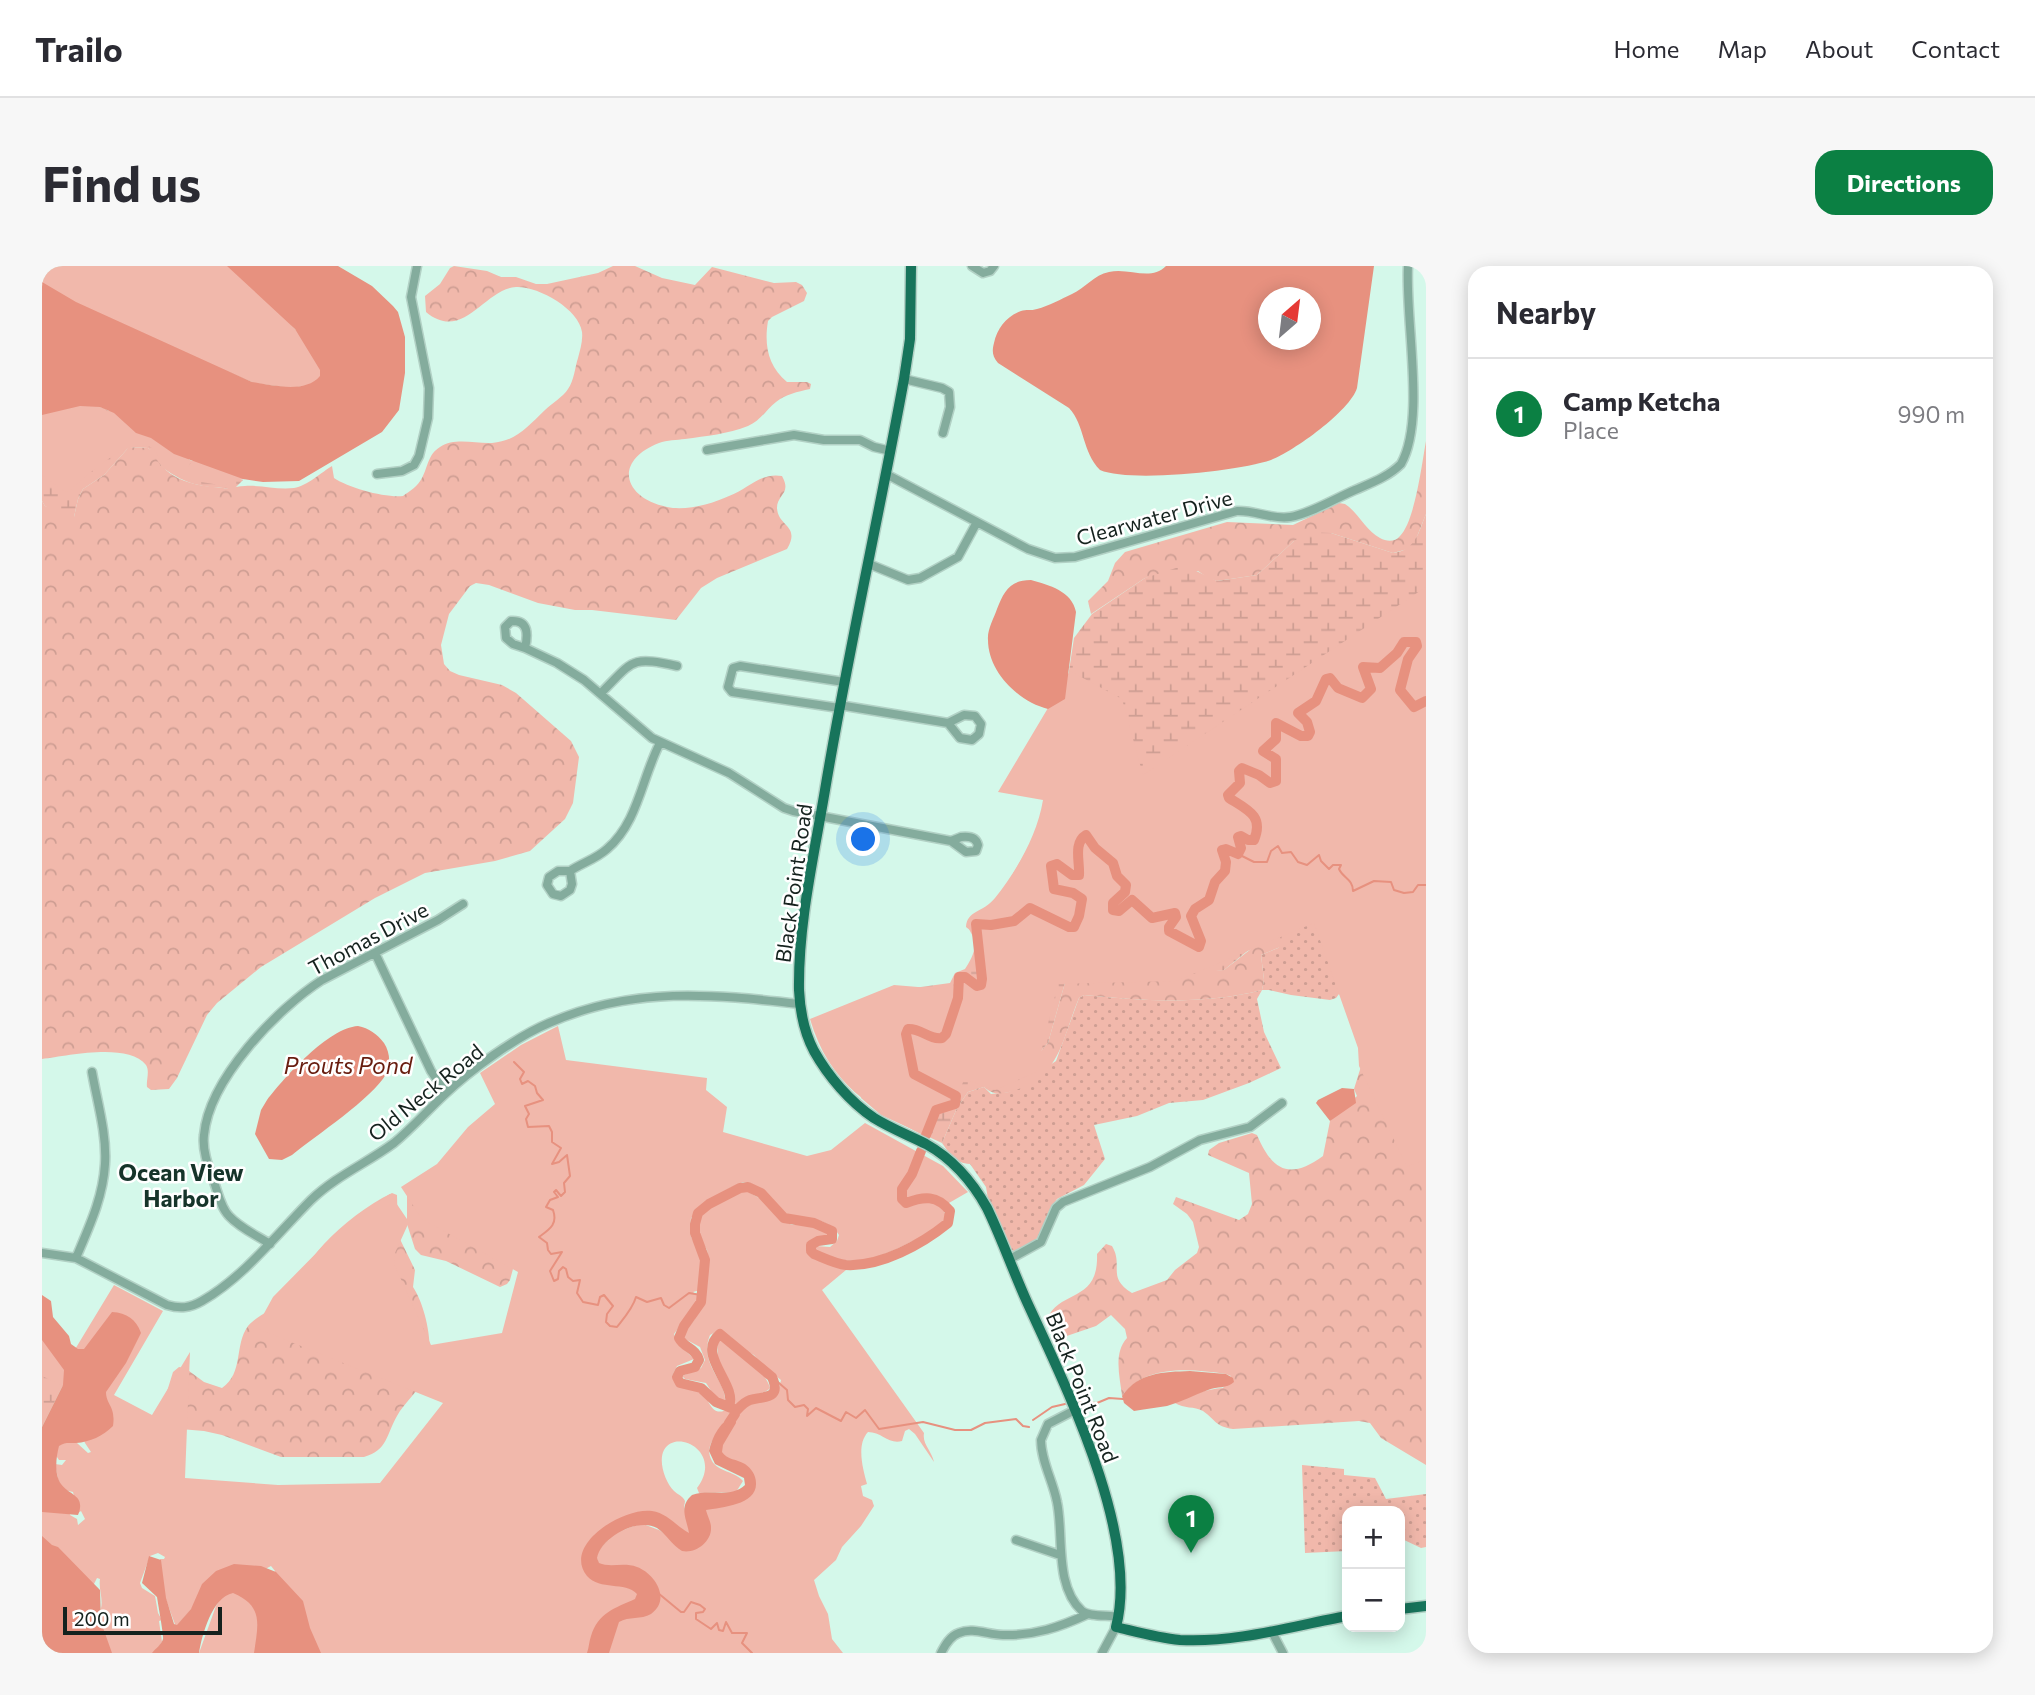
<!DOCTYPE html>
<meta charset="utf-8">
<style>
body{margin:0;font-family:Commissioner,sans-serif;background:#f7f7f7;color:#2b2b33}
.controls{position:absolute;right:21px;bottom:21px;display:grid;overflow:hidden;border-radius:14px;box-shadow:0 4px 18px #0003}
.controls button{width:63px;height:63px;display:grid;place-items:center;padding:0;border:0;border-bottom:2px solid #e1e1e2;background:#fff;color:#2b2b33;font:35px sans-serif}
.compass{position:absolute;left:1216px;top:21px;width:63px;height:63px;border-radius:50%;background:#fff;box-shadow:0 4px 18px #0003;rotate:28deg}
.scale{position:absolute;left:21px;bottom:18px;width:159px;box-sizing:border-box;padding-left:7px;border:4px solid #15221e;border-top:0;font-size:19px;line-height:24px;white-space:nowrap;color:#15221e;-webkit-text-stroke:5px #fff;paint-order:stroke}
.you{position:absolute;left:822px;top:574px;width:24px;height:24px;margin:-18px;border:5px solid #fff;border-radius:50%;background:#1a73e8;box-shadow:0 0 0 10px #1a73e833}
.badge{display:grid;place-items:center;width:46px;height:46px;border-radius:50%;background:#0b8043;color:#fff;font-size:23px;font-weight:700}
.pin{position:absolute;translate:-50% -58px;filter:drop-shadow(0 2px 4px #0008)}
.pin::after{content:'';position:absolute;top:37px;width:24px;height:21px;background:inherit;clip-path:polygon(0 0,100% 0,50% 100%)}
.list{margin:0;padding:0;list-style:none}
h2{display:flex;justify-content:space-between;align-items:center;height:91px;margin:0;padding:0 28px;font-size:30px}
h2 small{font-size:23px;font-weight:400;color:#7c7c81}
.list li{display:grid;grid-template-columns:46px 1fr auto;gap:21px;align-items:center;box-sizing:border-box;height:112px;padding:0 28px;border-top:2px solid #e1e1e2}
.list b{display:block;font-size:26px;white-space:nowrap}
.list p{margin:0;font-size:23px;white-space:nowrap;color:#7c7c81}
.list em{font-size:23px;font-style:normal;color:#7c7c81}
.map{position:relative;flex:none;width:1384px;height:1387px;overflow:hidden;border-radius:21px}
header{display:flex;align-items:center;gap:42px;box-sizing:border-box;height:98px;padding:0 35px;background:#fff;border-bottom:2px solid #e1e1e2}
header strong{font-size:33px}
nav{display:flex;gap:38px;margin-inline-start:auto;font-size:24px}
.intro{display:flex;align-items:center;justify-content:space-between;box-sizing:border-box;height:168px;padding:0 42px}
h1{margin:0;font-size:49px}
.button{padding:18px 32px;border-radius:21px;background:#0b8043;color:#fff;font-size:24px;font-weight:700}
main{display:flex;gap:42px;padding:0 42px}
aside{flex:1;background:#fff;border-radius:21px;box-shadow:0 4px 18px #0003}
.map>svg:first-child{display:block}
</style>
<header>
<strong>Trailo</strong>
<nav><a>Home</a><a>Map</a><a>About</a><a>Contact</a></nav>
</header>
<div class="intro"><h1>Find us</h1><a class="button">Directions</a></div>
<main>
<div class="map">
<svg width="1384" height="1387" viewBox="0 0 1384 1387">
<defs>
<pattern id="grass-dots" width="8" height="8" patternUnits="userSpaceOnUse" patternTransform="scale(1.75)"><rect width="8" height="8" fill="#f1b8ab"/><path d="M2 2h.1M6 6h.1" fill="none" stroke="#ce9e93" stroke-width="1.8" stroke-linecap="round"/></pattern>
<pattern id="forest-crowns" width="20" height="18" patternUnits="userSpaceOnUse" patternTransform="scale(1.75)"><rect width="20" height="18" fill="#f1b8ab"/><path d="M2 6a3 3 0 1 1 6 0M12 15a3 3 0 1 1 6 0" fill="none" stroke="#ce9e93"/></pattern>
<pattern id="wetland-marsh" width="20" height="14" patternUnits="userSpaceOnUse" patternTransform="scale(1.75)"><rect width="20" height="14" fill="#f1b8ab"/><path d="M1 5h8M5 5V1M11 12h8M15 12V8" fill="none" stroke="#ce9e93"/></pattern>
</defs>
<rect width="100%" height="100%" fill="#d4f8ea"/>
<!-- grass -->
<path fill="url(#grass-dots)" d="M1315,639L1300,724L1294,732L1288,734L1249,729L1227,724H1220L1215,733L1222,766L1239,802L1207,817L1161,834L1127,837L1095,850L1052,859L1063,893L1042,919L1015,933L1011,939L996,971L992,976L973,986L970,984L946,933L944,921L928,898C913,897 908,888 900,877L915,842L926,826L942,821L949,828L967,826L1014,795L1037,732L1042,729C1101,735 1162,739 1220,724L1222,714L1219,689L1236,682L1264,658Z
M1260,1199L1302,1203V1209L1333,1212L1344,1233L1384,1228V1281L1379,1282L1358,1272V1245H1305V1285L1263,1287Z"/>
<!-- forest -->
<path fill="url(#forest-crowns)" d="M412,0L445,5L459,11H474L494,18H505L556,7L571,0H593L620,12L653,19L670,1L732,17L754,16L760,19L765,27L762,35L730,51L726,55C722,79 726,100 745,116H765L769,118L768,123C755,126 744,128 734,136C724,144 718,155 706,160C686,168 664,170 643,173C635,174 625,174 617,177C571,195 581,232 625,241C644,245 670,238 687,230C706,223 719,206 740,210C750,228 735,228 735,242C736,261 759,259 745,283L675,312L659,322L634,354L550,344H533L496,337L447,319L434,317L428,320L407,348L399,379L402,398L408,405L417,409L460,419L474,427L529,475L537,491L531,537L523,553L488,585L453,595L383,607L333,632L219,701L175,737L165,749L135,812L127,823L109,824L105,821C104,814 108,805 104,799C86,776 25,790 0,793V235L3,240L32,251L36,233L41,223L62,209L87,181L106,182L113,187C122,215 156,220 181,222C189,223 196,220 203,220C220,219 235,224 252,222C265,220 280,206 290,200L292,212C307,222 343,232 361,230C368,225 376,220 380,212C386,201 386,188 398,181C413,171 434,178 450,177C475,175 486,160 503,144C510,137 521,131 526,123C532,115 533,101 536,92C538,84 541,75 540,66C537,43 496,20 474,21C442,23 421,77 384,46L383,30L398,18L408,2Z
M1384,175V248L1372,278L1366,283L1351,287L1289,267L1252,275L1215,309L1175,315L1166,312L1156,305L1103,312L1049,348L1046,335L1066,315L1073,297L1083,286L1185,256L1251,259L1297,237L1303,238C1316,246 1324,265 1338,272C1345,276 1353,276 1358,270C1373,255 1380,197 1384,175Z
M1264,658L1243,679L1219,689L1222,714L1220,724C1162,739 1101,735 1042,729L1037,732C1020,772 1019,811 971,825C959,828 952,830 942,821L958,820L986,799L1006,777L1024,713L1182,704L1227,669Z
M1384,771V1199L1339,1172L1328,1157L1317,1155L1191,1163C1172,1160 1174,1154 1161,1145C1152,1140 1142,1143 1133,1137C1147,1129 1165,1123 1181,1122L1189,1110L1184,1108C1149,1103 1103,1098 1080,1130C1078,1111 1071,1087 1085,1072L1083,1063L1069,1049L1054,1060L1013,1074L1005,1053C1018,1023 1057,1037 1055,988L1064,978L1070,980C1082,1000 1064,1011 1090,1027L1125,1014L1133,1004L1155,987L1157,981L1151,956L1145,948L1131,938L1134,931L1197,954L1206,948L1210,938L1207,907L1166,889L1167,884L1177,877L1210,867L1215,869C1230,904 1247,915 1281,890L1288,855L1315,830L1312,823L1321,794Z
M365,923L481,966L468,1014L465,1018L458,1021L404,995L379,989L373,983L365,958Z
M350,927L355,929L356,969L373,1004L371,1021C385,1042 395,1091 381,1115C374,1128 362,1137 355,1150C344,1169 346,1184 322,1191H239L180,1169L162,1165L114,1161L131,1106L137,1101L143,1102L162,1116L180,1122C202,1107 192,1079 206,1060C215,1049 231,1045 240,1034C255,1017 266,995 282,978C301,958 325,939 350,927Z"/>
<!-- wetland -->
<path fill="url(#wetland-marsh)" d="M58,141L72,147L132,188L201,214L193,222C166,223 140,219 119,199C113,193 113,187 106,182L87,181L62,209L41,223L36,233L32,251L28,255L3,240L0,235V149Z
M1384,248V540L1182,704L1120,712L1024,713L1006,777L986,799L958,820L942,821L926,826L915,842L900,877L839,849L819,832L857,724L908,717L913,707L923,703C928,695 935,684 932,673C929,665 926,665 927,656L949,646L1005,549L1032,372L1050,348L1103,312L1134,302L1146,301L1175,315L1215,309L1252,275L1267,266L1289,267L1351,287C1374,284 1376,267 1384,248Z
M0,1074L21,1119L0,1161Z"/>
<!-- park -->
<path fill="#f1b8ab" d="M0,0H187C215,27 276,73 280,112L268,119L249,122L212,117L52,48L0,18Z
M46,137L64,143V146L69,144L147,192L146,201L151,194L204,213L190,214L182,220C163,216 140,215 124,204C115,199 119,188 110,182C86,169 44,211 26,226L22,225L0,209V147Z
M1384,321V893L1365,901L1317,800L1316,782L1272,657L1134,715L1016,718L994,806L953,824L922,813L916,831C907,837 897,836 889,844L888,857L883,866L885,871C829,843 787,818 768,753L852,719L900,723L912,720L920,713L933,723L942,721C944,713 939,673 935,664L929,665L924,661C925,644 941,647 953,632C975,604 995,570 1001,534L956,526L1028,405L1080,433L1101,509Z
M516,760L524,794L665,812L664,824L685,841L681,866L765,890L789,884L823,857L901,900L926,926L900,941L905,952C896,961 884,968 873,974C839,991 810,1005 773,985L774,980L788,981L795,975L797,969C786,950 762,954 744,948L726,928L708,917L701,916L688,922L661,938L649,952L648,962L649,971L660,992L658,1024L651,1026L656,1030L655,1036L632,1068L635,1077L652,1093L635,1100L630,1110C635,1126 648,1118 658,1125C669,1133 668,1154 688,1142C698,1125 684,1115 678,1100C675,1093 676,1084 675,1076L679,1073C694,1089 722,1100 728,1122C722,1129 712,1127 704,1131C692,1137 690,1147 684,1156C676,1168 661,1179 670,1195C676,1206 693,1205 701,1215L694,1226L657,1227L655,1222C682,1186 634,1162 622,1184C616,1195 623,1216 632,1225C635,1228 641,1230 643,1235C643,1237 642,1239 642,1241C644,1252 649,1260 649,1272L607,1248L544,1288L595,1326L597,1330L546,1387H278L231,1309L233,1305L229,1300L151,1341L134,1361L123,1331L118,1293H122L123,1291L116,1287L108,1290L98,1317L100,1322L113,1330L116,1347L120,1354L117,1355L120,1376L112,1387H67L56,1349C64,1337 56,1325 58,1313L55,1312L51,1320L0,1274V1245L14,1246L27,1244L28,1249L35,1253L36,1259L43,1253L39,1245L36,1247L31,1226L18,1223L13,1198L20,1199L24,1194H17L13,1188L14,1182L20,1176L35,1177L46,1187L49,1186L43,1177L21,1120L0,1110V1071L32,1085L72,1019L121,1045L72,1129L110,1149L148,1086L143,1212L236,1219L338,1217L401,1137L214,1062L231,1031L293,968L318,947L348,928L367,956L353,987L352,998L389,1079L460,1067L476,1006L380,953L359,921L395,898L426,861L453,838L438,807L479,779Z
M703,924L724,936L741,955L750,959H767L788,969L769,975L764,985L770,992L788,996L804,1004L780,1024L882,1167C880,1178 890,1185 892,1196L873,1168L867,1163L863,1165L860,1175C847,1179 840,1166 826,1166C814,1179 821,1203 825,1218L819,1220L821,1230L830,1234L832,1240L819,1260L800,1281L794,1294L772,1314L777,1330L786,1348L790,1373L801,1387H563L573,1358L615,1327L557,1300L554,1289C563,1273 582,1261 601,1258L617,1264L645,1283L660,1243L710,1219L692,1196L676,1187L701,1142L710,1137L729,1133L736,1126L739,1114L721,1100L712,1089L696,1081L689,1071L677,1064L668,1069C656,1098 685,1115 683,1136L675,1134L664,1117L643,1113L640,1110L659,1102L663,1094L658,1081L643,1073L640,1069L653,1053L652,1049L662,1037L664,1011L667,997L665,984L656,969L659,949L674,938Z
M184,1324L206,1331L216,1347V1387H157L174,1340Z"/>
<!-- water -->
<path fill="#e7917f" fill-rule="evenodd" d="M185,0H296L330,20L351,40L356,46L363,71V107L357,144L340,166L257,215L221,216L201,213L132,188L109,172L94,167L72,147L58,141L38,140L0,149V16L34,36L210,116C230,119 263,128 278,110V104L253,63Z
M1124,0H1332L1315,122C1308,145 1252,185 1229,194C1197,205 1088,217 1058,204C1040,186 1043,159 1027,142L956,97C950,90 950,85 952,77C955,62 965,50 979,45C984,43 989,45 995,43C1007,40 1019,33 1030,28C1043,22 1052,9 1067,6C1087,1 1108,16 1124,0ZM1226,32H1268V74H1226Z
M989,314C1007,319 1030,325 1034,346L1023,433L1006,443C977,436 946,406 946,374C945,364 952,352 955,343C962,325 968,314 989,314Z
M316,760C327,762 335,768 342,777C348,786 349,799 344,808C331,832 273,870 250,889L240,894L227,893L213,868L219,844L225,834C243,811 286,762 316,760Z
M1300,822L1312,823L1314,837L1288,855L1274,837L1276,834Z
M0,1029L9,1035L11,1051L27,1070L29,1078L36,1083H42L70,1046C85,1047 94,1053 99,1067L84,1097L64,1126C64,1139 74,1140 71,1160C61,1170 48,1176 34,1177C26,1177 23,1176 17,1180C14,1191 12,1208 19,1218C28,1230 44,1229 36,1249L0,1246V1161L21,1119L22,1104L0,1074Z
M1148,1105L1184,1108L1191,1112L1192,1116C1184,1123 1176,1120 1166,1124C1152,1129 1139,1136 1125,1140C1114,1142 1102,1143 1092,1145L1082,1137L1080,1130C1097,1106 1121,1106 1148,1105Z
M693,1148L694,1157L681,1179L680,1186C685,1194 695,1193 703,1198C709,1202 714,1209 714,1217C715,1239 680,1241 664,1244C665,1249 669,1256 669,1261C670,1276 653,1288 640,1285C630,1279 624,1268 615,1262C596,1251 559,1271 555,1292L557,1297C568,1302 582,1296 595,1301C612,1307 630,1333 609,1348C599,1354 587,1350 577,1356L567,1387H545C547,1381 547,1376 549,1370C556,1347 573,1342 593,1333L595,1328C583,1315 558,1325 545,1310C520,1279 581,1241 610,1245C625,1247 634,1260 647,1267C645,1254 636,1241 650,1229C668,1222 688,1233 703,1219L702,1212L673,1198L667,1185C670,1170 679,1155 693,1148Z
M0,1270L10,1279L16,1281L58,1324L59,1356L70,1387H0Z
M107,1290L119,1294L124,1332L132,1358L135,1359L149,1343L160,1318L174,1305L192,1298L219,1300L234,1306L261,1335L268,1362L279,1387H212C216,1359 222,1340 191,1327C170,1331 160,1369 157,1387H110C113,1383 120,1378 121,1373C122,1370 116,1338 115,1331L100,1317Z"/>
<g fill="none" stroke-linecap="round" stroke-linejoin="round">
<!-- stream -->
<path stroke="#e7917f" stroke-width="2" d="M1196,588L1212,596H1225L1229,585L1236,580L1240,587L1249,586L1256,596L1265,599L1277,589L1279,595L1287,603L1291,599H1299L1297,603C1301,612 1311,613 1311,625L1332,615L1349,616L1352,624L1362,627L1371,626L1376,619H1384
M472,796L482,806L478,813L480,818L486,815L493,820L495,827L501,834L483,840L487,848L484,853L486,861L507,860L510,866V876L519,882L510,898L517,896L525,889L528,910L522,917L523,926L519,930L514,924L512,926L516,931L508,934L504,941L511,944C516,958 508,963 497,971L505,977L506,984L509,988L520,986L508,1005L512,1015L516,1013L517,1005L521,1001L524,1003L526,1011L531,1015L538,1014L535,1027L541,1036L556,1039L558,1031L562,1029L571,1040L565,1048L564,1056L568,1060L575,1061C582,1052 591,1042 594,1031L605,1036L619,1032L622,1039L627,1042L647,1027L659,1029
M730,1111L745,1124L746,1134L753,1141L762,1139L766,1143L765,1150L774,1142L799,1155L804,1146L814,1152L823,1144L837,1163L881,1156L913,1164H929L943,1157L974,1153L981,1160L987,1161
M1037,1136L1055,1137L1067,1132L1081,1133
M991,1154L1010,1141L1023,1138
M616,1327L639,1346H642L649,1336L658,1339L663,1343L661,1346L654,1347V1353L669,1363L675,1357L677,1364L681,1365L684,1356L690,1367H705L700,1377L710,1387"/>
<!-- river -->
<path stroke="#e7917f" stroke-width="10" d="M884,869L894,844L913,838L914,830L872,808L864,768L866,763C879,762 887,774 900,772L904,768L916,732L917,711H923L935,720L939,719L940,713L934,658L949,659L972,655L988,642L1027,661H1032L1037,650L1040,633L1031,627L1012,623L1009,600L1015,598L1030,609H1037C1038,596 1031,577 1044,569L1053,582L1071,597L1075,610L1084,619L1083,626L1071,637V644L1077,645L1090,634L1110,652L1133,647L1134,651L1127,661V665L1157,681L1159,675L1149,650L1153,643L1167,634L1173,616L1183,605L1184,596L1180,584L1184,583L1196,588L1199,582L1196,571L1199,570L1206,574H1212C1222,550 1206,544 1187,532L1186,529L1198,517L1197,505L1200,502L1217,509L1228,517L1234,515V493L1221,485L1234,473V457L1259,470H1266L1268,466L1265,456L1256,447L1274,435L1284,413L1288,412L1296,422L1320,432L1329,423L1321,401L1338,402L1355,387L1362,376H1374L1375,380L1366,393L1358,424L1372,441L1384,435
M687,1140C696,1119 653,1088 678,1068L730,1111C740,1134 721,1130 708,1134C702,1136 698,1141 694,1145
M687,1157L693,1148L692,1143L674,1136L659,1122L638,1117L635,1111L638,1105L653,1101L657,1094C654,1082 642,1082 637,1072L642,1060L659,1036L663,994L653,967V958L656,947L667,938L698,922L706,921L719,927L742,952L772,957L790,965V973L776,975L769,979V985L772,988C782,992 794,998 804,999C839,1001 880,978 906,957L908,945C895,929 882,930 864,937L860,933V923L870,908L879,885"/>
<!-- minor casing -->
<g stroke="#b2d1c5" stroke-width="11">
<path id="minor" d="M930,0L941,7L948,5L952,0
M862,113L900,122L907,126L908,141L901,167
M665,184L752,169L782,174H818L832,181L849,185
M335,208L360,205L372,199L377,190L386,152L387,122L369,31L375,0
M844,208L986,283L1013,292L1033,291L1195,245C1213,244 1230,254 1248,251C1268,248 1294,232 1313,224C1329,217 1346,211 1359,198C1384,154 1363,56 1366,0
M827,298L866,314L878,312L916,291L935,256
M469,355C487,354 486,369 483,382L471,378L464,372L463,361Z
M483,382L515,397L542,414L610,472L687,507L742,542L751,545L909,575
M559,427C592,394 588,390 635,400
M797,439L906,457
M797,442L690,426L686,421L691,402L698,400L802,416
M922,449L933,450L939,458L937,468L930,474L918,472L906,457Z
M919,571C927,570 934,571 936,579L934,585L924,586L909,575Z
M516,605H528L530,618L528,624L519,630L511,628L505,619L507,611Z
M528,605C540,597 554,593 565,583C596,557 600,511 618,477
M333,687L389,805L404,827
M228,978C214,969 198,962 187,950C179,942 176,927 172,916C167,902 160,885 162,869C167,813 235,743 280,714L396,654L421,638
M0,987L34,992L125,1039C138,1043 148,1042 160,1035C202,1011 235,968 269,934C294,910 325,897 352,877C370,862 385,845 402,829C428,804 474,771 507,757C591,720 670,728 758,738
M34,992C47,961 61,932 63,898C65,868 55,835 50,806
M968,993L999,976L1014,942L1021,936L1108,901L1158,874L1208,861L1240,837
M1033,1144L1006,1158L999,1174C999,1195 1011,1215 1015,1236C1022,1268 1012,1320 1040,1345C1047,1351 1067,1349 1076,1351
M974,1274L1018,1289
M1230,1366L1241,1387
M899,1387C903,1379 908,1370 917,1367C930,1361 947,1369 961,1369C992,1370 1018,1361 1046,1348
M1060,1387L1074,1361"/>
</g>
<!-- major casing -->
<g stroke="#b2d1c5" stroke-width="13">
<path id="major" d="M869,0L868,73L862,113C837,250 806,386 783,524C772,590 756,657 757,724C758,745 762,766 772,785C786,810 808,836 832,852C848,862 866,869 884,878C911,893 930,915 945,942C960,973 971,1005 985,1036C1023,1119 1098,1269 1074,1361C1095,1366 1116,1372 1138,1374C1195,1377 1250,1360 1305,1350
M1358,1343L1384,1340"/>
</g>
<!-- minor -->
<use href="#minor" stroke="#84ac9d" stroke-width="8"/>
<!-- major -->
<use href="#major" stroke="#17745b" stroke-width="10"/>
</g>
<g text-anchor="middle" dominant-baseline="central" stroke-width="5" stroke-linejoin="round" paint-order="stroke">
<!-- street labels -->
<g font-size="21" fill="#15221e" stroke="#fff">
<text transform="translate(1112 251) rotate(-15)">Clearwater Drive</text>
<text transform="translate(751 617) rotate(-82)">Black Point Road</text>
<text transform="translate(326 672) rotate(-28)">Thomas Drive</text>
<text transform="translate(383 826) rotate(-39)">Old Neck Road</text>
<text transform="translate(1041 1121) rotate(68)">Black Point Road</text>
</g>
<!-- water labels -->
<g font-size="23" font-style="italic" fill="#681d0f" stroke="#fff">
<text x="306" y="799">Prouts Pond</text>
</g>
<!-- neighbourhood labels -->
<g font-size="23" font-weight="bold" fill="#16342a" stroke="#fff">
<text x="139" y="906">Ocean View<tspan x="139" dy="26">Harbor</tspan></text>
</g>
</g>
</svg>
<div class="controls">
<button>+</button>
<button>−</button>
</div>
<svg class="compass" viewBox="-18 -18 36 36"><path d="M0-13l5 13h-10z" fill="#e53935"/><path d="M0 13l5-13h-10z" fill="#7c7c81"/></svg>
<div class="scale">200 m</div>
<div class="you"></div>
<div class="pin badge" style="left:1149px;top:1287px">1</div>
</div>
<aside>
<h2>Nearby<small></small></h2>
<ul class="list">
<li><span class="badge">1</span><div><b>Camp Ketcha</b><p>Place</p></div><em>990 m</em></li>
</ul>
</aside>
</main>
